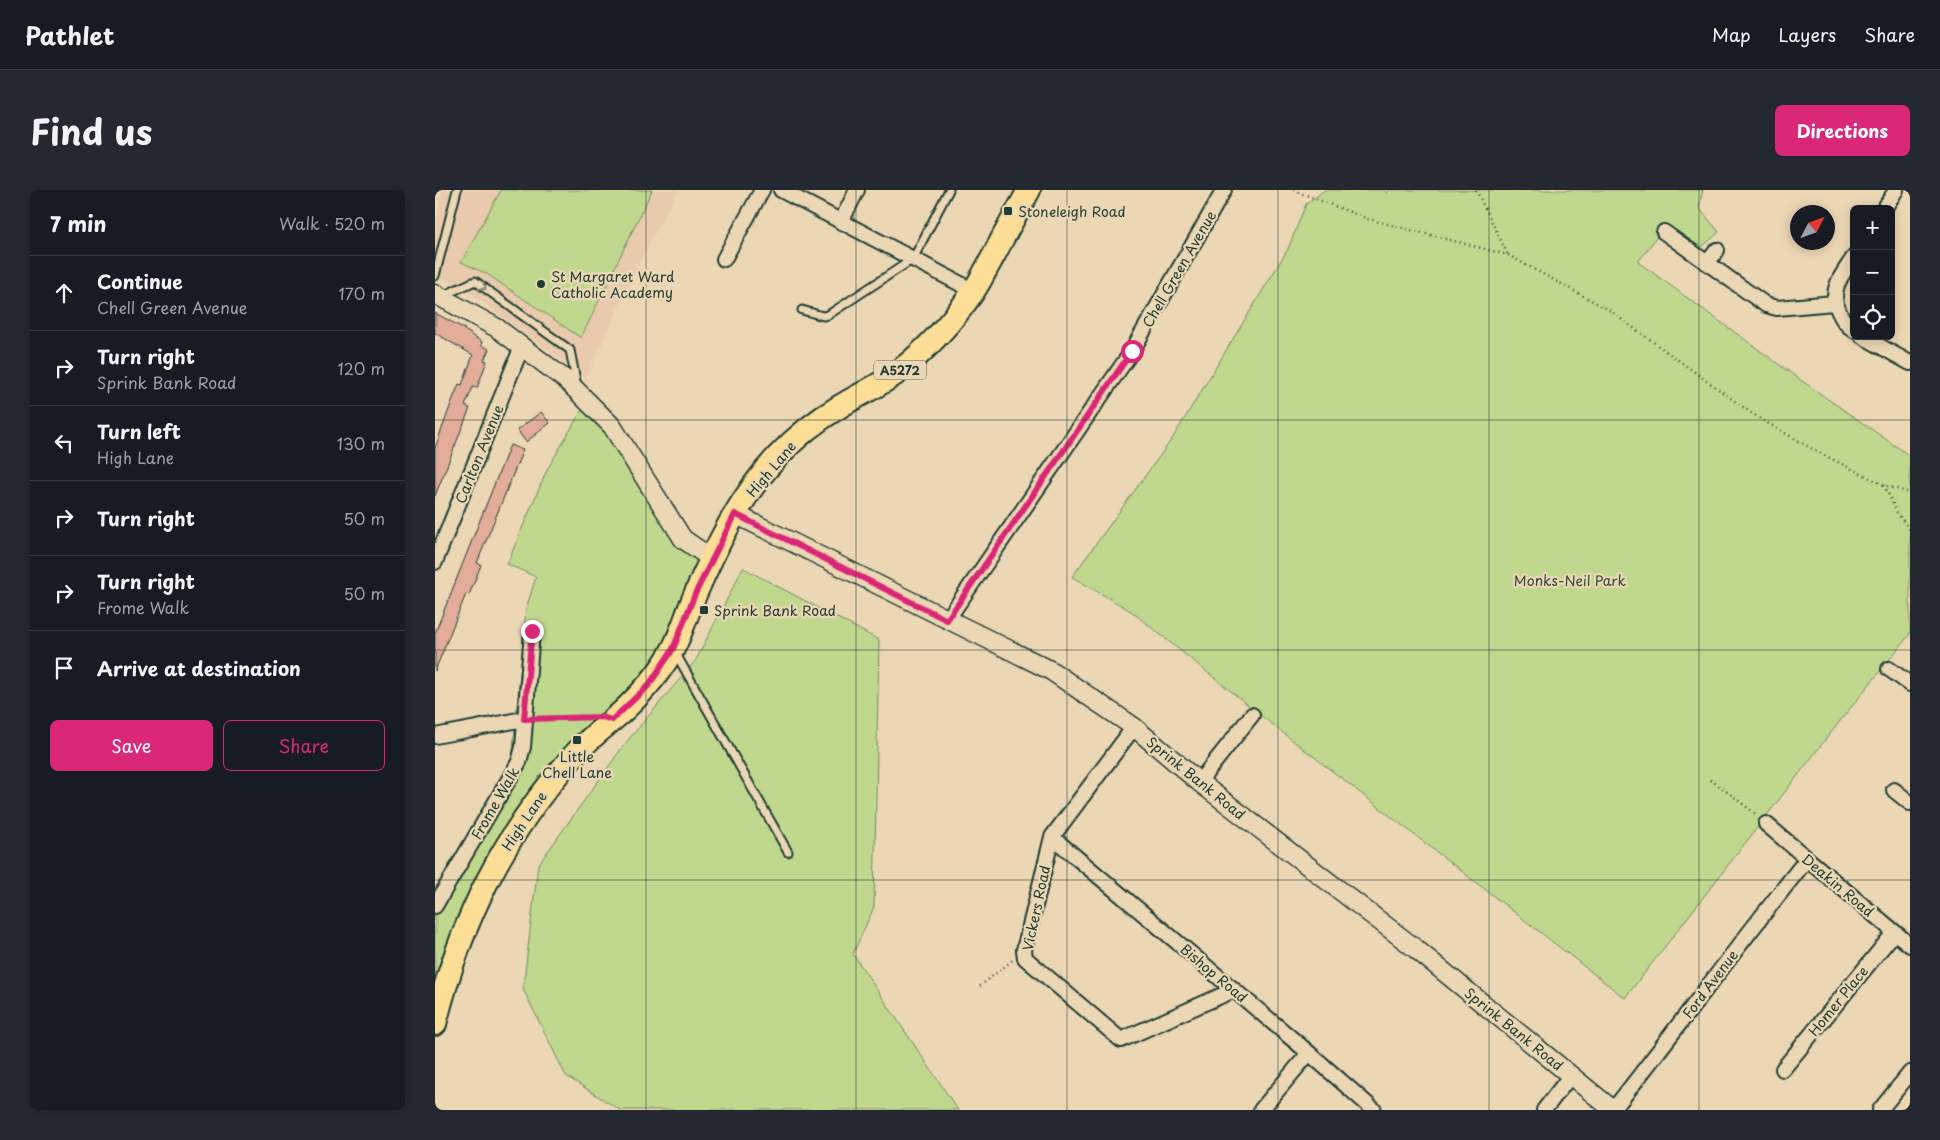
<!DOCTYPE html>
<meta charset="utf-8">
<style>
body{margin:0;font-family:"Playpen Sans",sans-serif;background:#242831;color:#f1f3f6}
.controls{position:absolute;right:15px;top:15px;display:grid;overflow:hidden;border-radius:8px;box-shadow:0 2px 12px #0003}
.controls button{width:45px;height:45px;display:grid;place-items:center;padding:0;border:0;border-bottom:1px solid #363941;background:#171b24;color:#f1f3f6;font:25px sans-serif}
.compass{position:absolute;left:1355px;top:15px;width:45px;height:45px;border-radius:50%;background:#171b24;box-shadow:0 2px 12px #0003;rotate:49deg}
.stop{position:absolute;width:15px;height:15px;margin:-11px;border:4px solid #db2777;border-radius:50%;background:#fff}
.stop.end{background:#db2777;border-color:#fff;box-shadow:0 1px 5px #0008}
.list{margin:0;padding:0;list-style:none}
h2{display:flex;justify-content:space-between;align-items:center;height:65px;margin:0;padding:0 20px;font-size:21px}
h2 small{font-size:16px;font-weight:400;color:#9ea1a6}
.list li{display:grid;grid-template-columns:32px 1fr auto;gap:15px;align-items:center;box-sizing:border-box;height:75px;padding:0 20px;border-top:1px solid #363941}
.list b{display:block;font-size:19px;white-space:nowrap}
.list p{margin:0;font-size:16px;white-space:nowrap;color:#9ea1a6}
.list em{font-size:16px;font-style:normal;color:#9ea1a6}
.actions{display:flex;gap:10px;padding:15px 20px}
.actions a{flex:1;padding:11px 0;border:1px solid #db2777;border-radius:8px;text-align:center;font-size:18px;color:#db2777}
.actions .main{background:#db2777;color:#fff}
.icon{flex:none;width:28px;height:28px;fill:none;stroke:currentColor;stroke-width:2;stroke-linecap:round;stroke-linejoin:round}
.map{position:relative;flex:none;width:1475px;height:920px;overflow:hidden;border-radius:8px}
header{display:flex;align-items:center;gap:30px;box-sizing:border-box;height:70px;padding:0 25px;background:#171b24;border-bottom:1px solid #363941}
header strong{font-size:24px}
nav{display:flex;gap:28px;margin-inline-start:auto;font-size:18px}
.intro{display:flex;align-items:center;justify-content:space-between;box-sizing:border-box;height:120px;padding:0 30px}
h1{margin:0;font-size:35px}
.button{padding:12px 22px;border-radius:8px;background:#db2777;color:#fff;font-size:18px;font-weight:700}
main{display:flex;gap:30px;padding:0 30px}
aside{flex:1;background:#171b24;border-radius:8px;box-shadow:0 2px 12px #0003}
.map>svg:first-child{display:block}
</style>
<header>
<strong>Pathlet</strong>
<nav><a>Map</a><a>Layers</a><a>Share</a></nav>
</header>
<div class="intro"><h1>Find us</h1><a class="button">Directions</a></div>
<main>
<aside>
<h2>7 min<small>Walk · 520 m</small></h2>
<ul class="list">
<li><svg class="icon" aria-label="ahead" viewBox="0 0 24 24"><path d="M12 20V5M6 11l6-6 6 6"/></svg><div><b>Continue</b><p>Chell Green Avenue</p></div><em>170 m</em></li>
<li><svg class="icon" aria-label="right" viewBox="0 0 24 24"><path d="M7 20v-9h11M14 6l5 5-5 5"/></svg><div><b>Turn right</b><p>Sprink Bank Road</p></div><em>120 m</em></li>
<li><svg class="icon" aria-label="left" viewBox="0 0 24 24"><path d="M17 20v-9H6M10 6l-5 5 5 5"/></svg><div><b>Turn left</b><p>High Lane</p></div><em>130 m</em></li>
<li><svg class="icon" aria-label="right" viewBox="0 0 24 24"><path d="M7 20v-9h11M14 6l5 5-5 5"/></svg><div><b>Turn right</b></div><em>50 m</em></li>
<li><svg class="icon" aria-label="right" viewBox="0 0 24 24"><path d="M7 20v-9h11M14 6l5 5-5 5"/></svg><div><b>Turn right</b><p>Frome Walk</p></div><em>50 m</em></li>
<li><svg class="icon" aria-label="arrive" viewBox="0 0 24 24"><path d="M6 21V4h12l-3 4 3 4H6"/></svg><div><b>Arrive at destination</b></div></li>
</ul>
<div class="actions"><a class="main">Save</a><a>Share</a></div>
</aside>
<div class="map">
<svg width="1475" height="920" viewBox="0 0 1475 920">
<rect width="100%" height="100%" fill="#ecd7b5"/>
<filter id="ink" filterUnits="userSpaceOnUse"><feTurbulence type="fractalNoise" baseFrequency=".02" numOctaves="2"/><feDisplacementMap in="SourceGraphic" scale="10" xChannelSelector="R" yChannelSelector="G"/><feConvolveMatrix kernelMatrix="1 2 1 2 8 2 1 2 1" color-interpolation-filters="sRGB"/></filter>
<g filter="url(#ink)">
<!-- built -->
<path fill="#e9caac" d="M7,0H243L206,69L151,188L35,103L0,84V43Z"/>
<!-- green -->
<path fill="#c0d88e" stroke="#708a61" d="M66,0H217L146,148L52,84L26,72Z
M890,0H949L952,3L954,0H1268L1264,18L1284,42L1267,57L1230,36L1203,72L1364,189L1475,266V444L1405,531L1190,808L843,539L696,421L637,387L737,249L853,59L871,14Z
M152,211L236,331L277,369L238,459L69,660L0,831V711L77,569L91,419L101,387L72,374L112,280Z
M308,378L444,450L439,717L418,764L523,920H185L131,886L88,799L103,675L189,555L261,470Z"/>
<!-- building -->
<path fill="#e2ac98" stroke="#1f3d34" d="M0,123L30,139L29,140L36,144V145L47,152L46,155L54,159L49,170L52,171L42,198L38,197L30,216L35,218L0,306V258L17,211L24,194L27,195L38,165L0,143Z
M106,222L115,233L91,252L82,240Z
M75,255L88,260L42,373L46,375L34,405L31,404L0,481V443Z"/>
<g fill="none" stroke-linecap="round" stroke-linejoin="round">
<!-- service casing -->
<g stroke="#1f3d34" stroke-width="11">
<path id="service" d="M0,86L22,0
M7,106L40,91L135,160L142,196
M367,120L388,126L393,125L478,69L514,0
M241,464L353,662"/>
</g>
<!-- minor casing -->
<g stroke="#1f3d34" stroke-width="18">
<path id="minor" d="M346,0L539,101
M1449,19L1461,0
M406,32L422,0
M1229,42L1331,115L1342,118L1399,113
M1419,67C1407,85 1393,100 1404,122C1408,130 1411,135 1419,140
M289,69L327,0
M1273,72L1282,60
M1427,146L1475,173
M0,372L87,156
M512,430L697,161L789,0
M1454,479L1475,494
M699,537L617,647L589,760L590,768L686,850L799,800
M0,546L89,529
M764,592L817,525
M1459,600L1475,613
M1331,634L1475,755
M617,647L874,863L939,920
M0,716L84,572L88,557L97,441
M1348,879L1459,743
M826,920L874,863
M1109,920L1136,885
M1178,920C1243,837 1306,751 1372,669
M1445,920L1475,883"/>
</g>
<!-- tertiary casing -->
<g stroke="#1f3d34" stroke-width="21">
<path id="tertiary" d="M0,104L62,138L131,190L177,236L248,349L277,369
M300,324L615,480L699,537L764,592L981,759L1178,920"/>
</g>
<!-- primary casing -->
<g stroke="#1f3d34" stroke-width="26">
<path id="primary" d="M0,834C26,730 69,642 142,562C156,546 174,534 189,520C208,502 226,482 238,459C247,442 252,423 260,405C281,356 306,305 343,266C361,247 382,230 404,217C425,204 448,194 467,179C493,158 519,129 538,102C546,90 552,77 559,65C570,43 582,22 594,0"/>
</g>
<!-- path -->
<path stroke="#1f3d34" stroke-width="2.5" stroke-dasharray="1 4" stroke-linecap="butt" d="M858,0L933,29L1073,65L1174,120L1319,225L1379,260L1449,295L1475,303
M1041,0L1073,65
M1449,295L1462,323L1475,340
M103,528L153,527
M1275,590L1282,594L1322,625
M545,796L579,769"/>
<!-- service -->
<use href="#service" stroke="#ecd7b5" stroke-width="7"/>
<!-- minor -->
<use href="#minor" stroke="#ecd7b5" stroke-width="14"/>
<!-- tertiary -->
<use href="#tertiary" stroke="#ecd7b5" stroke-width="18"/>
<!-- primary -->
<use href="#primary" stroke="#fdde96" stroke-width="22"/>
</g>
<!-- one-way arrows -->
<defs><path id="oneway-chevron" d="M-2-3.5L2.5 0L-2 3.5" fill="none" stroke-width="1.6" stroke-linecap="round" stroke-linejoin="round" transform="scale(1.25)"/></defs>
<use stroke="#7b826e" href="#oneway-chevron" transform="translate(48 97) rotate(36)"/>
</g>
<g fill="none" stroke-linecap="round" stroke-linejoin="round" filter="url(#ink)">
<!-- route -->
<path stroke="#db2777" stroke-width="6" d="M97,441L89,529L167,527L177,530L214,495L238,459L260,404L300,324L512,430L697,161"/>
</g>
<!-- grid -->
<path fill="none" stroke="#1f3d34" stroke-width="1" stroke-opacity="0.55" d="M211,0V920M421,0V920M632,0V920M843,0V920M1054,0V920M1264,0V920M0,230H1475M0,460H1475M0,690H1475"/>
<!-- markers -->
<g fill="#1f3d34" stroke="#ecd7b5" stroke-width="2">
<rect x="568" y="16" width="10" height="10" rx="2.5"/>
<circle cx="106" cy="94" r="5"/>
<rect x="264" y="415" width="10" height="10" rx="2.5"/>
<rect x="137" y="545" width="10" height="10" rx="2.5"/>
</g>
<g text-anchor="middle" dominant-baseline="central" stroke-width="4.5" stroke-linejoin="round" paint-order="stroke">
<!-- shield labels -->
<rect fill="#ecd7b5" stroke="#5c6b5b" stroke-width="1" x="439" y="170.5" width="52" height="19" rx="4"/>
<g font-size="12" font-weight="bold" fill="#1f3d34">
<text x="465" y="180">A5272</text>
</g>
<!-- poi labels -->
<g font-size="14" fill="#1f3d34" stroke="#ecd7b5" text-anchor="start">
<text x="583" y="21">Stoneleigh Road</text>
<text x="116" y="86">St Margaret Ward<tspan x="116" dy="16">Catholic Academy</tspan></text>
<text x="279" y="420">Sprink Bank Road</text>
<text x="142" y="566" text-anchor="middle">Little<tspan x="142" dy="16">Chell Lane</tspan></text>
</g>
<!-- street labels -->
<g font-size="14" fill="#1f3d34" stroke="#ecd7b5">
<text transform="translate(744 79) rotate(-60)">Chell Green Avenue</text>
<text transform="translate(44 264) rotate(-68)">Carlton Avenue</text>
<text transform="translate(336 279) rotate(-50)">High Lane</text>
<text transform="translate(761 588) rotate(39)">Sprink Bank Road</text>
<text transform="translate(60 613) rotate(-60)">Frome Walk</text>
<text transform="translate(89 631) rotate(-56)">High Lane</text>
<text transform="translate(1403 695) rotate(40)">Deakin Road</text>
<text transform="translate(601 718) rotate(-78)">Vickers Road</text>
<text transform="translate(779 783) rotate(40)">Bishop Road</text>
<text transform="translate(1275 794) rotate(-53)">Ford Avenue</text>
<text transform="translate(1403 811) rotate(-51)">Homer Place</text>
<text transform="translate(1079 839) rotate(39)">Sprink Bank Road</text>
</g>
<!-- park labels -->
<g font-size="14" fill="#2f4c3d" stroke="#ecd7b5">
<text x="1135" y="390">Monks-Neil Park</text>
</g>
</g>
</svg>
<div class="controls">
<button>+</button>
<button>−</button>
<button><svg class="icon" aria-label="locate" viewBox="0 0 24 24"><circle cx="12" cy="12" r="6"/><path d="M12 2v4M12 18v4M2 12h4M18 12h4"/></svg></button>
</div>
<svg class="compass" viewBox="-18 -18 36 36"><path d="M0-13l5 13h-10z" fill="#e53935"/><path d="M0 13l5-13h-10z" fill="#9ea1a6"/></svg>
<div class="stop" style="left:697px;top:161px"></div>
<div class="stop end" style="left:97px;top:441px"></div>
</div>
</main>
